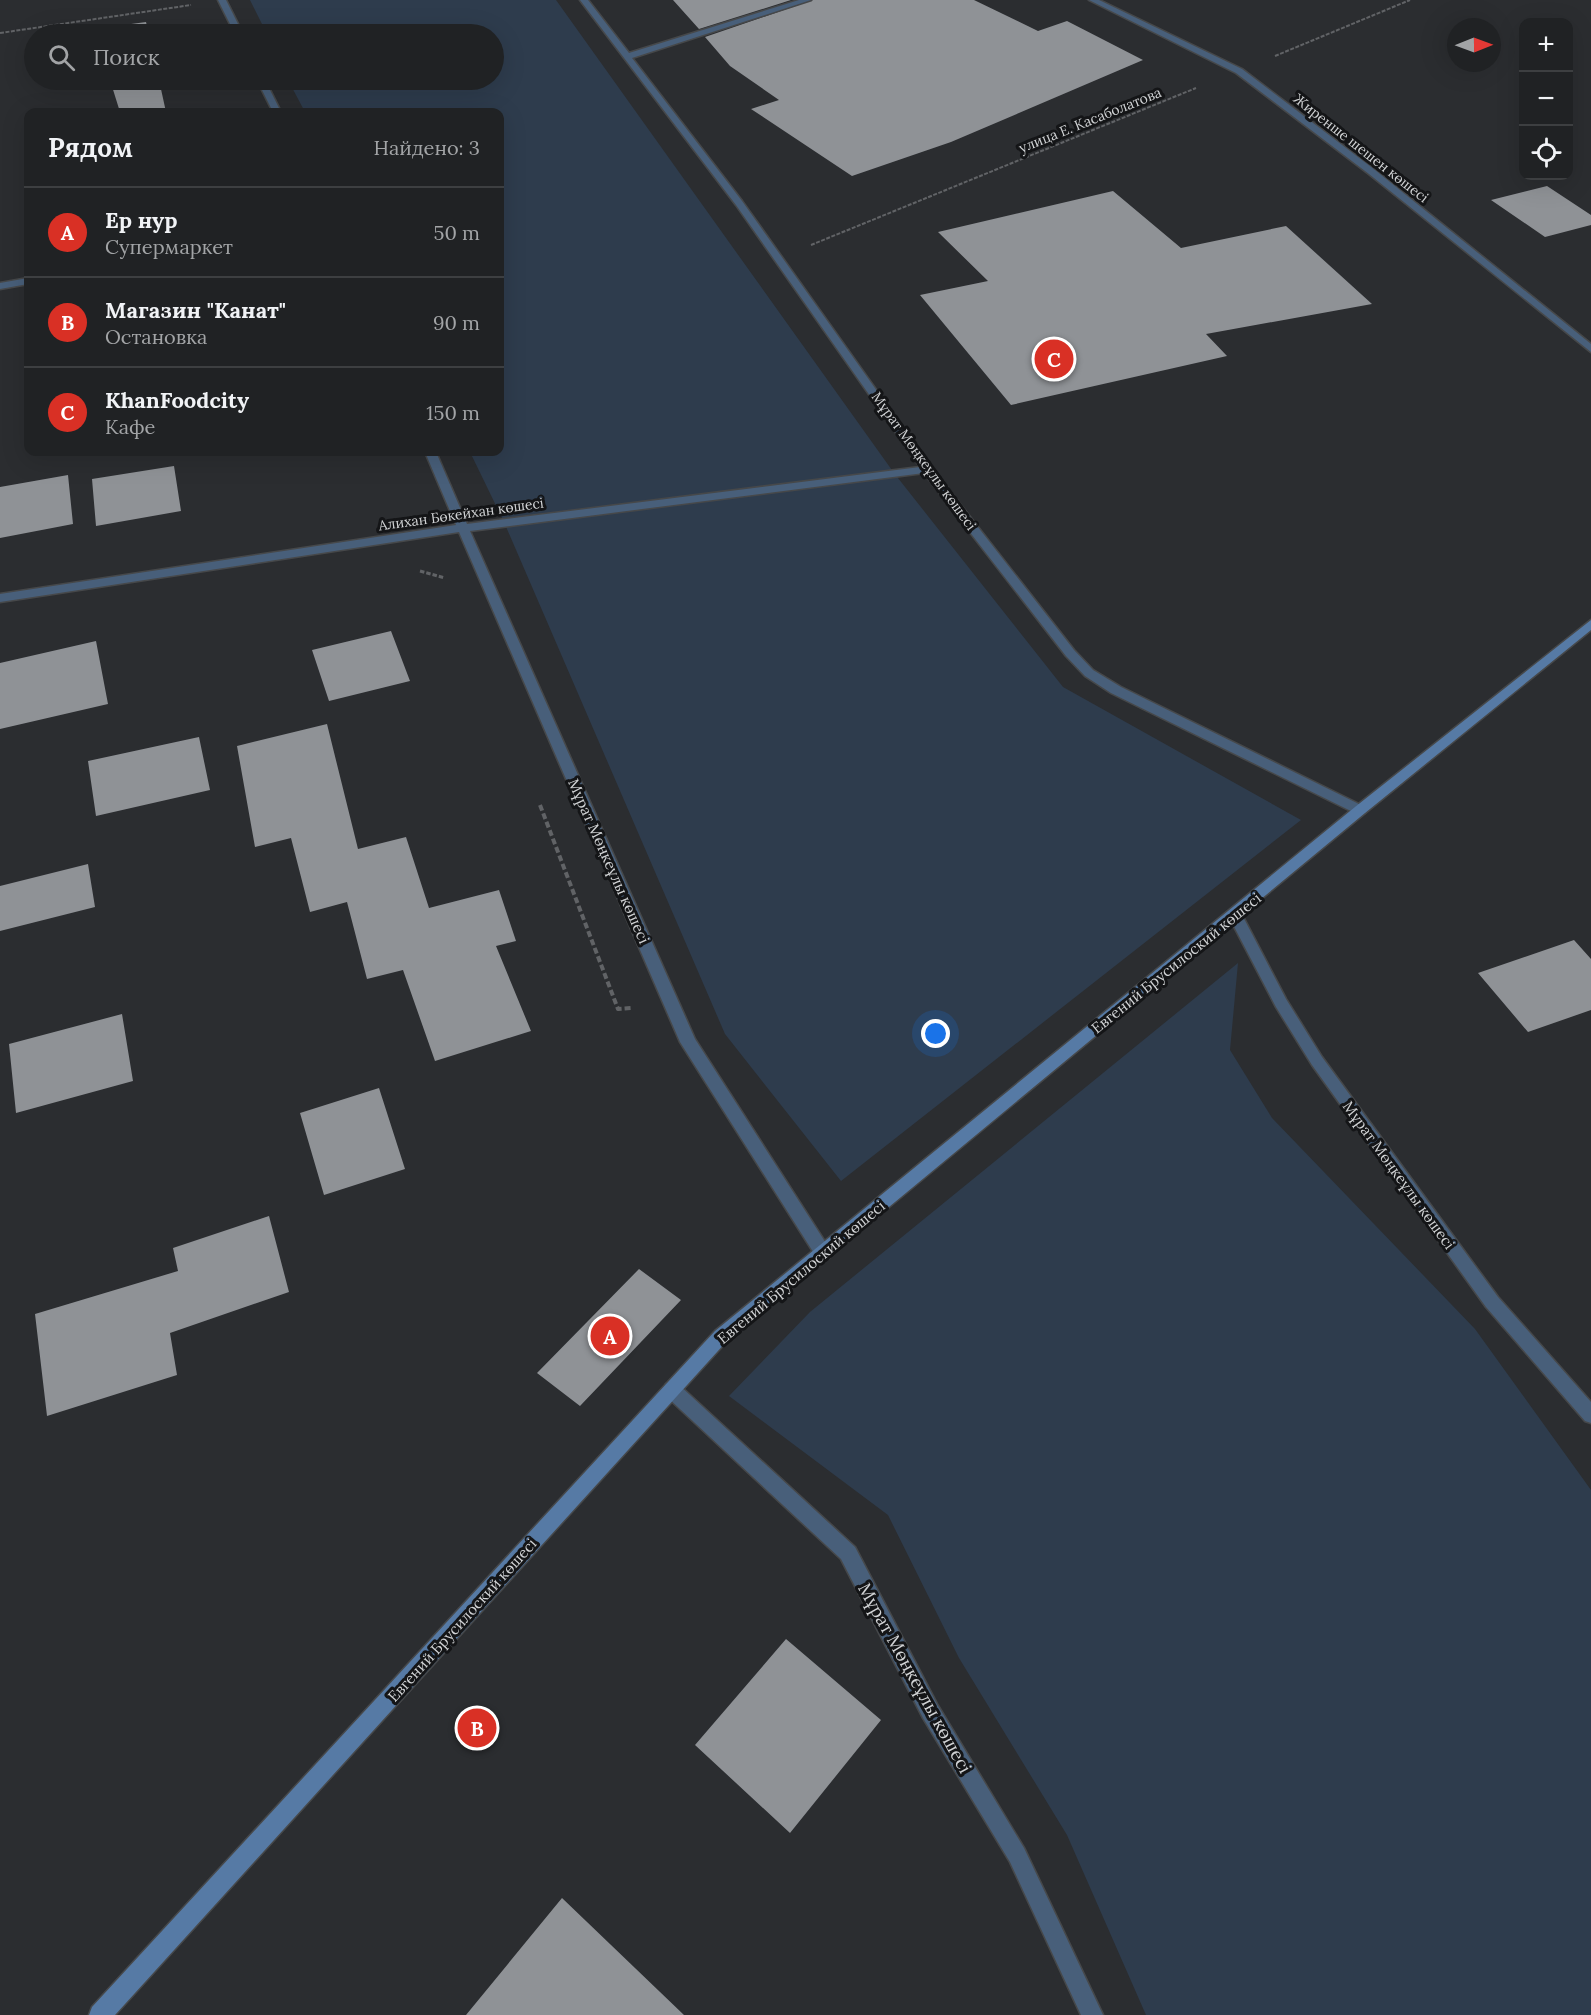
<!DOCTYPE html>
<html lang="ru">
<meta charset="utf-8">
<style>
body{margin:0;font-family:Lora,serif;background:#2d2f31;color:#f1f3f6}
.controls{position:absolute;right:18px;top:18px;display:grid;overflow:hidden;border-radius:12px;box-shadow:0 6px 24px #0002}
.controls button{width:54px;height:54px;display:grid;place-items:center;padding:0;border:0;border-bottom:2px solid #3d3f41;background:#202224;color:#f1f3f6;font:30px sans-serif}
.compass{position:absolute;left:1447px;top:18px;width:54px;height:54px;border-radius:50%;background:#202224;box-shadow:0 6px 24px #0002;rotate:89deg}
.you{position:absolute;left:936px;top:1034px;width:21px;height:21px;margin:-15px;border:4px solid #fff;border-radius:50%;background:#1a73e8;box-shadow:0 0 0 9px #1a73e833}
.badge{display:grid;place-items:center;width:39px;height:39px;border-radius:50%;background:#d93025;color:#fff;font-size:20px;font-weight:700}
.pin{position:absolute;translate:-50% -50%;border:3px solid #fff;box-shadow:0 2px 6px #0006}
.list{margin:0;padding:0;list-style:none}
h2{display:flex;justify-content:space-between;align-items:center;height:78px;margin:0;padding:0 24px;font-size:26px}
h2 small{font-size:20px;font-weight:400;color:#a2a4a6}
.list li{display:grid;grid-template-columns:39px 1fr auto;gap:18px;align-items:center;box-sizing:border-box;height:90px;padding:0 24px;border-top:2px solid #3d3f41}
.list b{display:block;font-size:22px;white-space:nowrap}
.list p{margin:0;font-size:20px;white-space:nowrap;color:#a2a4a6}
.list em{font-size:20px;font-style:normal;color:#a2a4a6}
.icon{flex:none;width:33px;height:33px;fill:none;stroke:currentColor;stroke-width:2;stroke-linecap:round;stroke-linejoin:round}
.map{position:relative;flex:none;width:1591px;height:2015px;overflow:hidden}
.search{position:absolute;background:#202224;box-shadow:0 6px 24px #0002;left:24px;top:24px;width:480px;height:66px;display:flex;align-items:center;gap:15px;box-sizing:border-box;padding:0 21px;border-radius:33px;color:#a2a4a6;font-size:22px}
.panel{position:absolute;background:#202224;box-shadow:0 6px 24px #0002;left:24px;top:108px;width:480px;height:348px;border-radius:12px}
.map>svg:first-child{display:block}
</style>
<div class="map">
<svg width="1591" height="2015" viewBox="0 0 1591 2015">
<rect width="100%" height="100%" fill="#2b2d30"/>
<!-- green -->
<path fill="#2e3c4d" d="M250,0H556L894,473L1063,687L1301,820L841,1181L725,1034L504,522L470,452H500V112H305L288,80H494V34H267Z
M1238,963L1230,1050L1272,1118L1475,1329L1591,1490V2015H1146L1067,1835L959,1658L888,1515L729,1396L810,1312Z"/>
<!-- building -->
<path fill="#8f9296" d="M673,0H791L699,29Z
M813,0H974L1038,31L1067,21L1143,60L951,142L852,176L751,109L779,100L730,66L705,37Z
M146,22L149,34H96L94,29Z
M110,80H159L166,112H120Z
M1547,186L1591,215V225L1545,237L1491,200Z
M1113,191L1181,248L1286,226L1372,304L1206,334L1227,356L1011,405L920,295L988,281L938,232Z
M174,466L181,511L96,526L92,479Z
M68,475L73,524L0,538V487Z
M391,631L410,681L329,701L312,650Z
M96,641L108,704L0,729V663Z
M327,724L358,849L406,837L429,908L499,890L516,941L496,946L531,1031L435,1061L403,970L367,979L347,902L310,912L291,838L255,847L237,746Z
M199,737L210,790L96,816L88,761Z
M88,864L95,907L0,931V886Z
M1574,940L1591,959V1010L1528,1032L1478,973Z
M122,1014L133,1081L16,1113L9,1044Z
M379,1088L405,1169L324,1195L300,1113Z
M269,1216L289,1292L170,1333L177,1375L47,1416L35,1314L178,1271L173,1248Z
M639,1269L681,1300L580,1406L537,1373Z
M786,1639L881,1720L790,1833L695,1745Z
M562,1898L684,2015H466Z"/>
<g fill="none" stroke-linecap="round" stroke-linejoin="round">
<!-- street casing -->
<g stroke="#46484a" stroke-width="3">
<path id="street" d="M218,0H226L243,34H235Z
M580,0H588L629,53L799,0H811L632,58L742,201L931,467L1074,650L1093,670L1121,687L1365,807L1367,810L1365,813H1355L1111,693L1085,676L1066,656L924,473L470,531L695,1039L829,1248L831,1253L829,1258L823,1260L817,1258L680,1042L459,532L0,602V594L456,525L425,452H436L467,524L920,467L736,205Z
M1089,0H1099L1242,69L1375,170L1591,344V352L1369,174L1236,73Z
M257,80H265L281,112H273Z
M28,278V284L0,289V283Z
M1235,910L1240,911L1286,999L1322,1057L1498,1297L1591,1402V1423L1585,1421L1486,1307L1312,1065L1276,1007L1228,915Z
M672,1382L678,1384L855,1547L937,1704L1024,1848L1103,2015H1081L1010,1862L923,1718L841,1559L666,1396L663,1390L666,1384Z"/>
</g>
<!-- secondary casing -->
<g stroke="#46484a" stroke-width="3">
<path id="secondary" d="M1591,620V630L1365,813L727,1341L115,2015H89L92,2007L715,1331L1355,807Z"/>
</g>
<!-- path-far2 -->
<path stroke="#616366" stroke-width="2" stroke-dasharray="4 1.5" stroke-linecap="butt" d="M0,33L191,5
M1275,56L1410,0
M811,245L1196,88"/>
<!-- path-far1 -->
<path stroke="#616366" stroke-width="3" stroke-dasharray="4.5 2" stroke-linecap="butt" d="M420,571L445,578"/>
<!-- path -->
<path stroke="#616366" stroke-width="4" stroke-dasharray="6 3" stroke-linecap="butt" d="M540,805L618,1009L632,1008"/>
<!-- street -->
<use href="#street" fill="#485f7a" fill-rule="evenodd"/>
<!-- secondary -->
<use href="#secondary" fill="#567aa5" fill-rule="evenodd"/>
</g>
<g text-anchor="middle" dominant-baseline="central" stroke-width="6" stroke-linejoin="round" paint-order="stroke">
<!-- far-street labels -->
<g font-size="14" fill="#d1d3d5" stroke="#141517">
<text transform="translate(1090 120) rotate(-22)">улица Е. Касаболатова</text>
<text transform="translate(1361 148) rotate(38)">Жиренше шешен көшесі</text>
<text transform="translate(924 461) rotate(54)">Мұрат Мөңкеұлы көшесі</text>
<text transform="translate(461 514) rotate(-8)">Алихан Бөкейхан көшесі</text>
</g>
<!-- street labels -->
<g font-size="15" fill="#d1d3d5" stroke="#141517">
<text transform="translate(609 861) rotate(66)">Мұрат Мөңкеұлы көшесі</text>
<text transform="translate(1176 963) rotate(-39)">Евгений Брусилоский көшесі</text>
<text transform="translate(1399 1175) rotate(54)">Мұрат Мөңкеұлы көшесі</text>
<text transform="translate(801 1272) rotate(-40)">Евгений Брусилоский көшесі</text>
<text transform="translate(462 1620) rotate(-48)">Евгений Брусилоский көшесі</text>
</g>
<!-- near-street labels -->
<g font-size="18" fill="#d1d3d5" stroke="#141517">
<text transform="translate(915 1678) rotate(61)">Мұрат Мөңкеұлы көшесі</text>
</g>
</g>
</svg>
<div class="controls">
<button>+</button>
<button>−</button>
<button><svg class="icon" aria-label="locate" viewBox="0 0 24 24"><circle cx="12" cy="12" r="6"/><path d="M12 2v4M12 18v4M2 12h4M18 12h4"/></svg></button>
</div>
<svg class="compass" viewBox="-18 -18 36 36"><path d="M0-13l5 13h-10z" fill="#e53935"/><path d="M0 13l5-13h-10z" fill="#a2a4a6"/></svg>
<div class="you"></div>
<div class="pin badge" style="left:610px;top:1336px">A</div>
<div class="pin badge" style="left:477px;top:1728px">B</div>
<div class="pin badge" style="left:1054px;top:359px">C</div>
<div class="search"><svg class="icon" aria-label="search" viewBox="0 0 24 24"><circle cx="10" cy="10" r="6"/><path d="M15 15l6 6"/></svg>Поиск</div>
<section class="panel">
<h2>Рядом<small>Найдено: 3</small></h2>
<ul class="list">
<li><span class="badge">A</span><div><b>Ер нур</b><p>Супермаркет</p></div><em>50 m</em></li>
<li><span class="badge">B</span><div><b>Магазин &quot;Канат&quot;</b><p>Остановка</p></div><em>90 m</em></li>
<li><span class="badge">C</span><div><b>KhanFoodcity</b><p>Кафе</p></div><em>150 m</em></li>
</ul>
</section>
</div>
